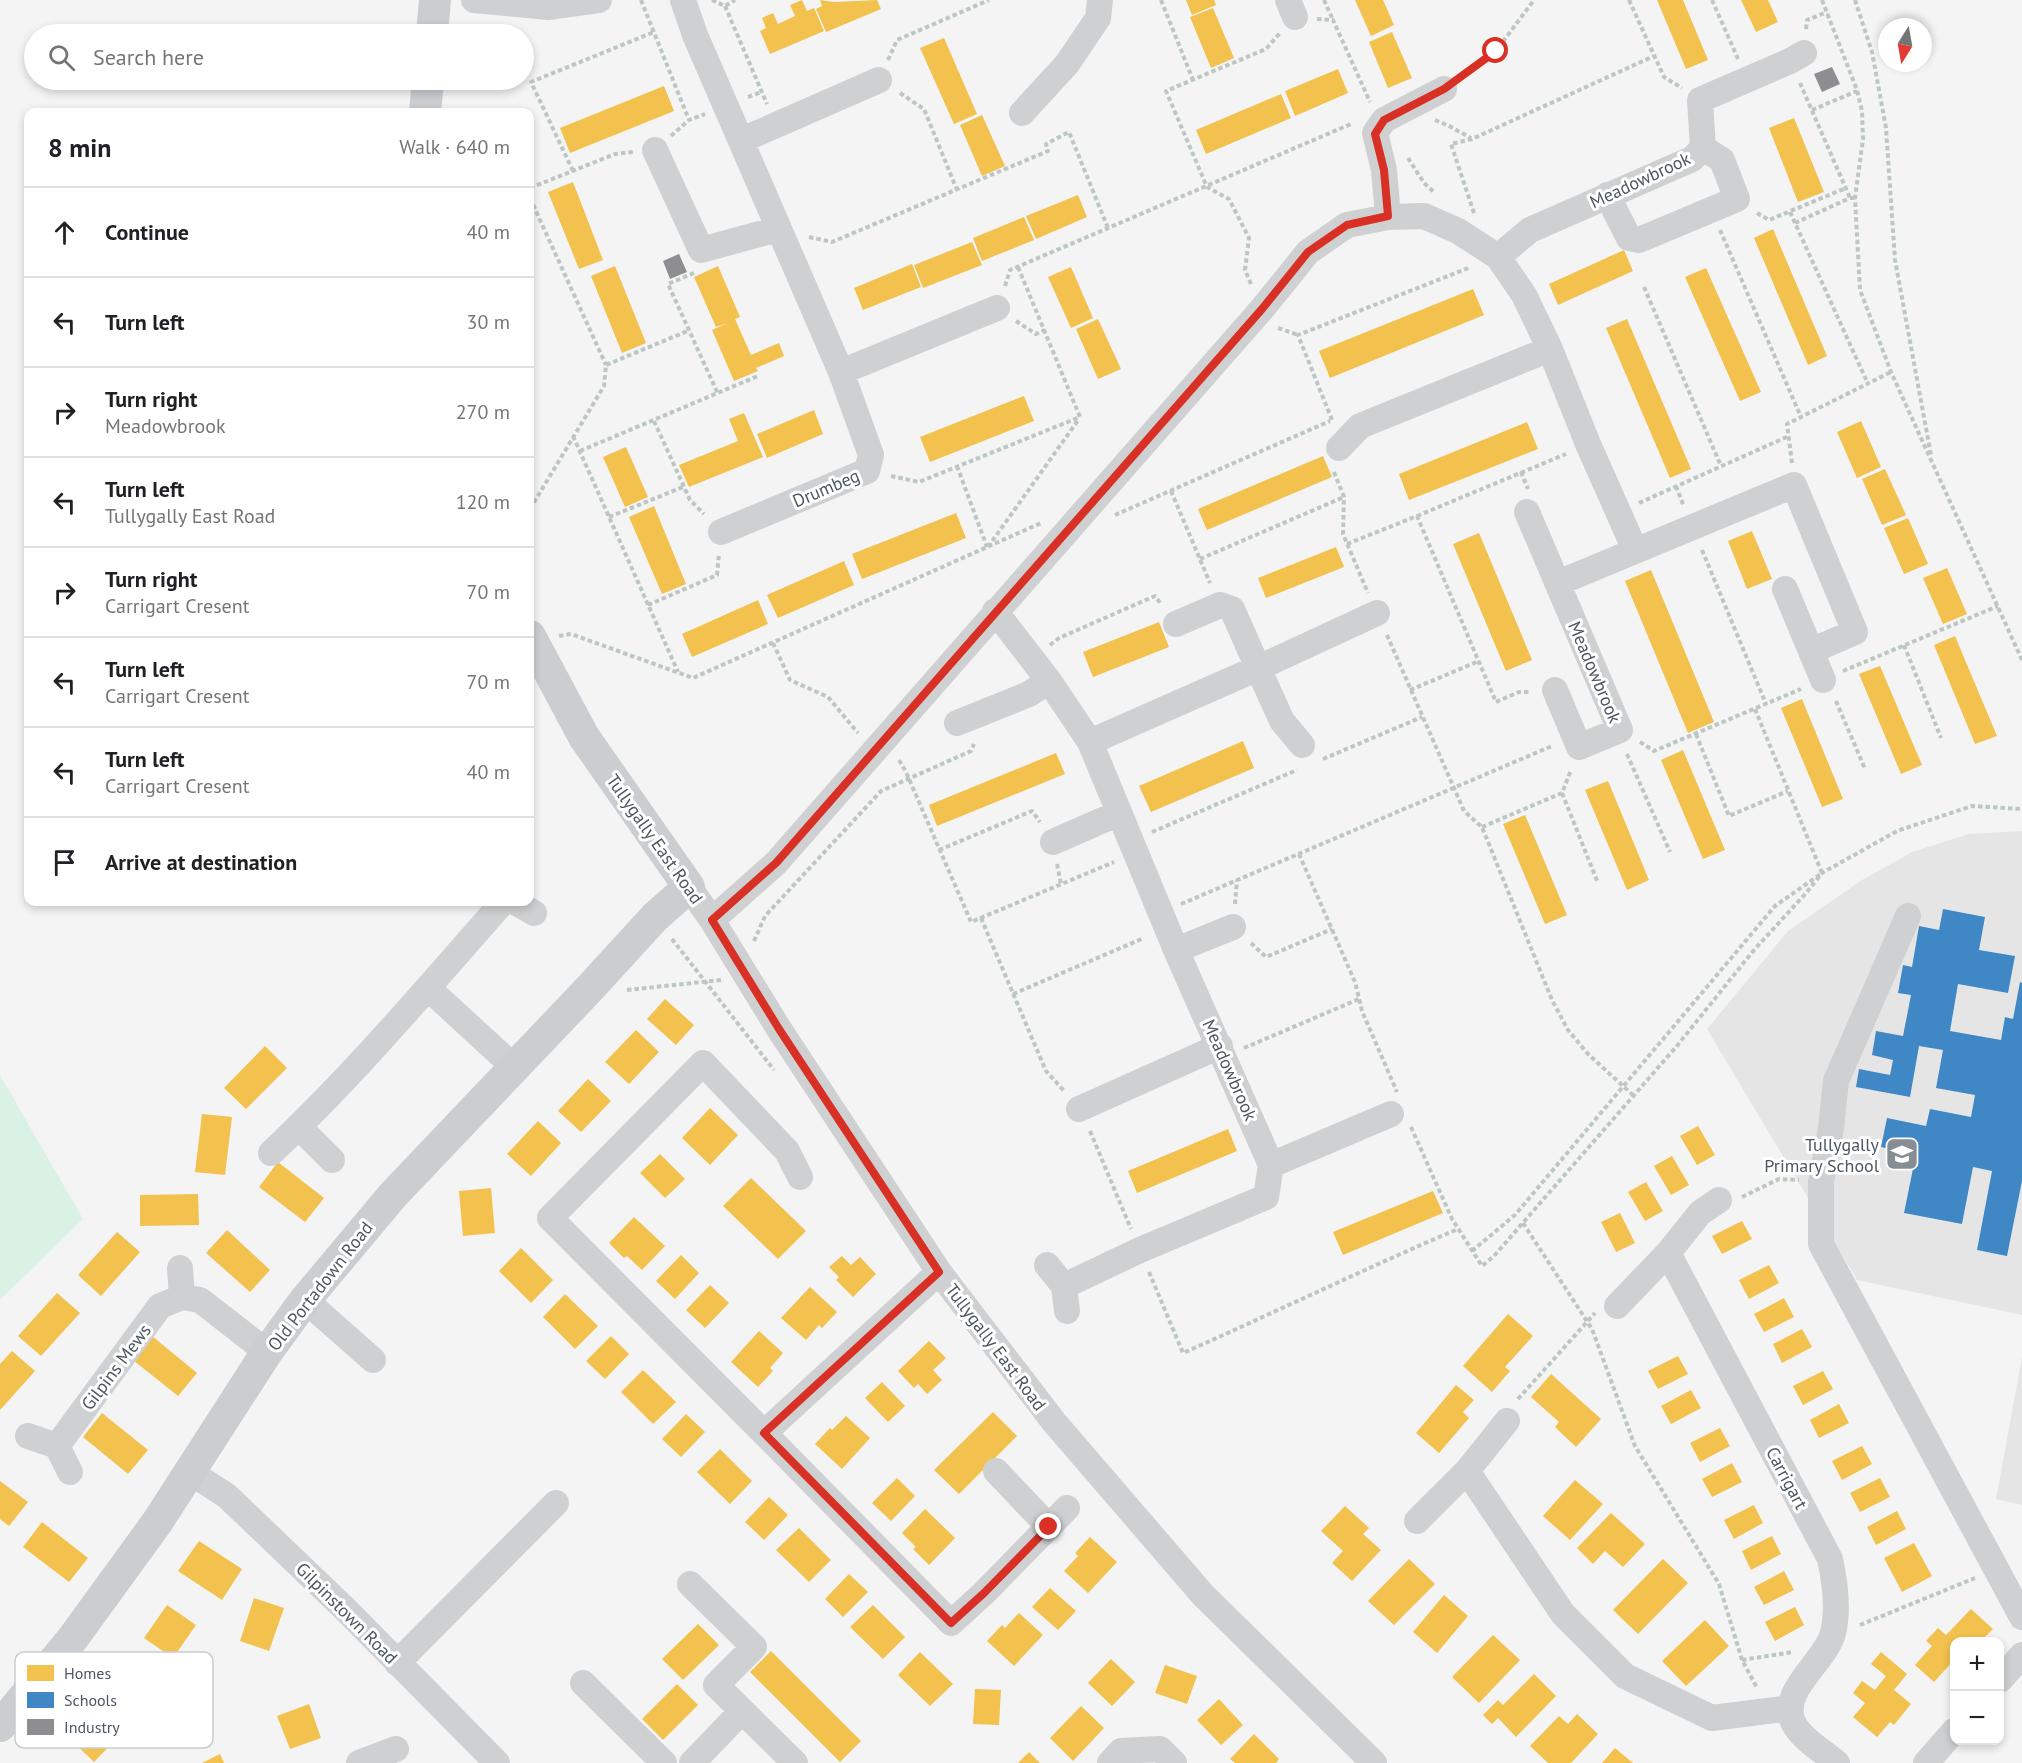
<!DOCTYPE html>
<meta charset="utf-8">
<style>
body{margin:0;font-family:"PT Sans",sans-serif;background:#f2f2f2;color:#202124}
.controls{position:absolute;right:18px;bottom:18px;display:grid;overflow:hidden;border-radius:12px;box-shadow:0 3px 9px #0003}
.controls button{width:54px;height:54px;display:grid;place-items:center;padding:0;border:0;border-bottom:2px solid #e0e0e0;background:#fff;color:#202124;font:30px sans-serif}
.compass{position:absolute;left:1878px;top:18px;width:54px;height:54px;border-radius:50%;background:#fff;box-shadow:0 3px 9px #0003;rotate:191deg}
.stop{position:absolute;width:18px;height:18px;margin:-14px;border:4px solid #d93025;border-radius:50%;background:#fff}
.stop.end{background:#d93025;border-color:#fff;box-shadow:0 2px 6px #0008}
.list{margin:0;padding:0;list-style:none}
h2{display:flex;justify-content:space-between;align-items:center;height:78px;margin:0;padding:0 24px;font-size:26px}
h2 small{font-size:20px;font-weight:400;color:#757577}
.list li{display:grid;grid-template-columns:39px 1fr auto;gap:18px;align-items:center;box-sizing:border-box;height:90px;padding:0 24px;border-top:2px solid #e0e0e0}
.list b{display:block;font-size:22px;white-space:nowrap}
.list p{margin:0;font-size:20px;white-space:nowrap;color:#757577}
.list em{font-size:20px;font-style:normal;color:#757577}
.icon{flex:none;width:33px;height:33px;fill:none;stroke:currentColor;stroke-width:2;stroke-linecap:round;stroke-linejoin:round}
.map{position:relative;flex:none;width:2022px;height:1763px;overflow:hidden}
.search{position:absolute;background:#fff;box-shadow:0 3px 9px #0003;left:24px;top:24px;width:510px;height:66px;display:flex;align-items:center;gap:15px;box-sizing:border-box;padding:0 21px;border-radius:33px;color:#757577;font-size:22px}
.panel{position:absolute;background:#fff;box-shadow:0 3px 9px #0003;left:24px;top:108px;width:510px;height:798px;border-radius:12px}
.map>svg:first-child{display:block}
</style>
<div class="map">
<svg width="2022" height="1763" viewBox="0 0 2022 1763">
<rect width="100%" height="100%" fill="#f4f4f4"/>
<!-- education -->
<path fill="#e6e5e6" d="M2022,831V1315L1857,1280L1707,1029L1788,931L1862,880L1912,852L1969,834Z
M2022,1357V1505L1996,1499Z"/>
<!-- green -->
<path fill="#d9f2e3" d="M0,1075L83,1219L0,1300Z"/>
<!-- homes -->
<path fill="#f2c14e" d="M802,0L807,11L814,8L824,31L770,54L760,31L766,28L762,18L773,13L778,24L795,16L790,5Z
M820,0L834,2L877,0L881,9L826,32L816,9L822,6Z
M1186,0H1214L1216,5L1192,15Z
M1355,0H1383L1394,25L1371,36Z
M1657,0H1683L1708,60L1686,69Z
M1741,0H1768L1778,22L1756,32Z
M1213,8L1234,58L1211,68L1190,17Z
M1392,32L1412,78L1388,88L1369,42Z
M944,38L977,114L954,124L920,48Z
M1338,69L1348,93L1295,116L1285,91Z
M664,86L674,111L570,153L560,128Z
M1281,94L1291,118L1206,154L1196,130Z
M982,115L1005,166L982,176L960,125Z
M1794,118L1824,192L1798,202L1769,128Z
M573,182L603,260L579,269L548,192Z
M1078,195L1087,217L1036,239L1026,216Z
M1024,217L1034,240L982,261L973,238Z
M1773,229L1827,356L1808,365L1754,238Z
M972,242L982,265L923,288L914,265Z
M1624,250L1633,271L1558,305L1549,284Z
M912,264L921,287L863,310L854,288Z
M615,266L646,343L622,353L591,276Z
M718,266L740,317L735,319L751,355L779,343L784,356L756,368L758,371L734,381L712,330L728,323L716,327L694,277Z
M1071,267L1093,318L1071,328L1048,277Z
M1706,268L1761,392L1740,401L1685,277Z
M1473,289L1484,315L1330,378L1319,351Z
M1098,319L1121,369L1098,379L1076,329Z
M1627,319L1691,469L1670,478L1606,328Z
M1024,396L1034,421L930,462L920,437Z
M814,410L823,434L767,458L757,434Z
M744,413L763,457L689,487L679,465L738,441L729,419Z
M1861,421L1881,467L1857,478L1837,432Z
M1527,422L1538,449L1409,500L1399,474Z
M626,447L648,497L625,507L603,457Z
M1323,456L1332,477L1207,530L1198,509Z
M1885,469L1906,515L1882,525L1862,479Z
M654,506L686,584L662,594L629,517Z
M956,513L966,538L862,579L852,554Z
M1908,518L1928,564L1904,574L1884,528Z
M1752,531L1772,579L1747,589L1728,541Z
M1479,533L1532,660L1506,671L1453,544Z
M1336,547L1344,567L1266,598L1258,578Z
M844,561L854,585L778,618L767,595Z
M1947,568L1967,614L1943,624L1923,578Z
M1651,570L1714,722L1688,733L1625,581Z
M758,600L768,624L692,657L682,634Z
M1159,622L1169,647L1093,677L1083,652Z
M1955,636L1997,736L1975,744L1934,645Z
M1880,666L1922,765L1901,774L1859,674Z
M1802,699L1843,799L1822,807L1781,708Z
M1243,741L1254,768L1151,812L1139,786Z
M1683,750L1725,850L1703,859L1661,760Z
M1056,753L1065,774L937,826L929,805Z
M1608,781L1649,880L1627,890L1585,790Z
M1525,815L1567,915L1545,924L1503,824Z
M665,999L694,1025L676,1045L647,1019Z
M636,1030L659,1052L629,1084L605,1062Z
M265,1046L287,1068L246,1109L224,1088Z
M588,1079L611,1101L581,1132L558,1111Z
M710,1108L738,1135L710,1165L682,1138Z
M202,1114L232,1117L225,1175L195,1172Z
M538,1121L561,1143L531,1176L507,1154Z
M1698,1126L1715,1155L1697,1165L1680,1136Z
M1228,1129L1237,1151L1137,1193L1128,1171Z
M660,1154L685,1179L665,1198L640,1173Z
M1672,1156L1689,1185L1671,1195L1654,1166Z
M278,1162L324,1198L305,1222L259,1187Z
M751,1178L806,1231L778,1259L723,1206Z
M1646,1182L1663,1211L1645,1221L1628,1192Z
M491,1188L495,1233L463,1236L459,1191Z
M1433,1191L1443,1213L1343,1255L1333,1232Z
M198,1194L199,1225L140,1226V1195Z
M1620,1213L1635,1243L1616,1252L1601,1222Z
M634,1217L665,1246L642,1270L627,1256L624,1258L609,1243Z
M1742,1221L1752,1239L1722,1254L1712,1236Z
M227,1230L270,1270L250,1292L206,1253Z
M117,1232L140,1252L101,1296L78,1275Z
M521,1248L553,1280L531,1303L499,1271Z
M681,1255L699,1273L675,1299L656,1281Z
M842,1256L851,1265L860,1257L876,1274L853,1297L836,1280L839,1277L829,1267Z
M1769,1265L1779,1283L1749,1299L1739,1280Z
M710,1285L729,1303L705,1328L686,1310Z
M810,1287L837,1312L822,1328L819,1325L806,1340L781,1318Z
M57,1293L80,1313L41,1356L18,1336Z
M565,1294L598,1326L575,1349L543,1317Z
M1784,1298L1794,1317L1764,1332L1754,1314Z
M1508,1314L1533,1336L1505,1367L1510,1371L1492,1392L1463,1366Z
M1802,1329L1812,1347L1782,1363L1773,1344Z
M759,1331L783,1353L770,1368L773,1371L758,1387L731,1362Z
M152,1336L197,1373L178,1396L133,1360Z
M611,1336L629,1354L605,1379L586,1361Z
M929,1341L946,1358L933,1370L942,1380L927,1394L918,1384L914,1388L898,1371Z
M12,1351L35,1371L0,1410V1364Z
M1678,1356L1688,1374L1658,1389L1648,1371Z
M643,1370L676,1402L653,1424L621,1392Z
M1823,1371L1833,1389L1803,1405L1793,1386Z
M1551,1374L1601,1419L1576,1447L1555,1427L1559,1422L1531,1397Z
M882,1382L905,1406L888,1422L865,1398Z
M1456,1385L1474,1400L1463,1412L1469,1418L1439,1453L1416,1433Z
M1691,1390L1701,1408L1671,1424L1661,1406Z
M1839,1404L1849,1423L1819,1438L1810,1420Z
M993,1412L1017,1436L959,1494L934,1470Z
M102,1413L148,1450L128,1474L83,1437Z
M686,1414L705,1432L681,1457L662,1439Z
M846,1416L870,1438L842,1469L815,1444L830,1428L832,1430Z
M1720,1428L1730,1446L1700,1462L1690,1443Z
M1862,1446L1872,1464L1842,1480L1832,1461Z
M720,1449L752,1481L730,1504L697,1472Z
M1732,1463L1742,1482L1712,1497L1702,1479Z
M897,1478L915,1496L891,1521L872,1503Z
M1880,1478L1890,1497L1860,1512L1850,1493Z
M1575,1480L1603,1504L1570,1540L1543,1516Z
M0,1481L28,1502L9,1526L0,1519Z
M769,1497L788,1515L764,1540L745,1522Z
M1754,1505L1763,1523L1734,1539L1724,1520Z
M1345,1506L1369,1528L1363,1534L1381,1550L1352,1581L1332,1563L1343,1551L1321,1531Z
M925,1509L955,1538L929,1565L913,1549L916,1547L902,1533Z
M1897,1511L1906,1529L1876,1545L1867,1527Z
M1611,1513L1645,1544L1623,1567L1605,1551L1593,1564L1577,1548Z
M42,1522L88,1558L69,1582L23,1547Z
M799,1528L831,1560L809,1582L776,1550Z
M1772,1536L1781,1554L1751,1570L1742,1551Z
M1090,1537L1117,1562L1088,1593L1064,1571L1078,1556L1075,1553Z
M199,1541L242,1569L222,1600L178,1571Z
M1914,1543L1932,1576L1902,1592L1884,1558Z
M1409,1559L1435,1584L1394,1625L1368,1601Z
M1663,1559L1688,1583L1638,1634L1613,1610Z
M1784,1571L1794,1590L1764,1605L1754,1587Z
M849,1574L868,1592L843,1617L825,1599Z
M1050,1588L1076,1611L1058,1630L1032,1607Z
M1444,1595L1468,1616L1437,1653L1413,1632Z
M254,1598L284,1608L269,1651L240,1641Z
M167,1605L196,1625L173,1658L144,1638Z
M873,1605L905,1637L883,1659L850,1627Z
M1795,1607L1804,1625L1775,1641L1765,1622Z
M1971,1609L1993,1629L1981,1641H1954V1660L1934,1682L1915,1665L1932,1646L1926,1641L1938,1628L1946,1635Z
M1019,1613L1043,1635L1014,1666L987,1641L1002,1625L1005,1628Z
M1705,1620L1729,1646L1686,1686L1662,1661Z
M698,1624L719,1645L683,1680L662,1659Z
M1493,1635L1520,1660L1479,1703L1452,1677Z
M771,1651L861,1741L840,1762L750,1672Z
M920,1652L953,1684L930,1706L898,1675Z
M1881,1652L1907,1674L1894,1690L1911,1704L1894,1725L1890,1722L1877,1737L1853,1717L1865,1703L1853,1693L1862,1681L1875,1690L1886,1676L1871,1664Z
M1111,1659L1135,1682L1112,1706L1088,1683Z
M1165,1665L1197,1676L1187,1704L1155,1693Z
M1534,1674L1556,1696L1516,1737L1498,1718L1492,1724L1483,1715L1498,1700L1503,1705Z
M677,1684L698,1705L663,1740L642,1719Z
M975,1689L1001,1690L999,1725L973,1724Z
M1219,1699L1243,1725L1221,1745L1197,1720Z
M309,1704L321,1738L290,1749L277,1716Z
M99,1705L125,1730L94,1762L68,1737Z
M1081,1706L1104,1728L1073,1761L1050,1738Z
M1577,1714L1598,1734L1571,1763H1548L1530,1746L1559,1716L1568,1724Z
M1254,1734L1279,1759L1276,1763H1235L1230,1759Z
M1615,1748L1633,1763H1602Z
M1029,1752L1040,1763H1018Z
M220,1754L224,1763H202Z"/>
<!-- schools -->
<path fill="#3f88c5" d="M1943,909L1985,917L1979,950L2015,956L2008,993L1958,984L1950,1031L2001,1040L2005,1017L2013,1019L2020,982L2022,983V1181L2007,1256L1977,1250L1992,1171L1973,1167L1962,1224L1904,1213L1916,1154L1881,1147L1887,1118L1926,1126L1930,1109L1971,1117L1975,1095L1936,1088L1943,1050L1919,1046L1910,1097L1856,1087L1859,1069L1890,1075L1893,1060L1872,1055L1876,1031L1903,1036L1911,995L1898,993L1903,965L1912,967L1919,926L1939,930Z"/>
<!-- industry -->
<path fill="#8d8d92" d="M1832,67L1840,84L1822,92L1814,74Z
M679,254L687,272L670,279L663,261Z"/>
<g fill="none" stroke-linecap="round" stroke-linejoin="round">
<!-- path -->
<path stroke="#bcc7c4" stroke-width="4" stroke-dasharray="4.5 3" stroke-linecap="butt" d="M641,0L689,120
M712,0L725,6L735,0
M1161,0L1193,80
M1324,0L1333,20
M1629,0L1664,77L1682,88
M1712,0L1738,59
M1822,0L1857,90L1862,111L1863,139L1855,198L1860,290L1891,372L2022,660
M1855,0L1872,52L1886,128L1895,260L1931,455
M725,6L767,104
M1317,19L1333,20L1370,102
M1806,29L1807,20L1827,12
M888,60L897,40L989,0
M1463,75L1496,51L1534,0
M1800,83L1850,198
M900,93L924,109L957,190
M748,97L762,92
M1812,110L1857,91
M1435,120L1449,126L1471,138
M671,136L689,120L705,114
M1408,158L1424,183L1434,192
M573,171L531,82L654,32
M530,188L615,154L633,152
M530,198L606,365
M1790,212L1868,384
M1474,213L1451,144L1472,139L1654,56
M1757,213L1769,220L1846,188
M1795,223L1850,198H1855
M1720,230L1801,417
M809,237L832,242L1048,151L1046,144L1069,132L1108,228
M694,273L668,284L718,394
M1251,284L1245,270L1249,238L1229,199L1207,187L1166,91L1266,49L1280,33
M1005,286L1010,270L1351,124
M1644,287L1721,466
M1016,321L1036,334L1045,330
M1278,328L1298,335
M1332,420L1298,335L1471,267
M654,421L690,500L704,514
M573,436L678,672
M580,451L758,376
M1792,463L1787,424L1891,372
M957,466L987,547
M1334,472L1344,497L1343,534L1368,593
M1521,472L1528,489
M891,476L919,482L1080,417L1018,267
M1676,486L1684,507
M1171,491L1210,583
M1639,503L1789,436
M530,509L604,386L606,365L690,330
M1115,515L1330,421
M1417,516L1566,454
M609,517L683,487
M1347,544L1417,516L1496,702L1519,692H1530
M988,547L1079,419
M1702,550L1766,704
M1200,559L1344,497
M648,605L717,575L719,554
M1387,635L1464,811L1482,827L1552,1000L1568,1030L1588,1054L1634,1096
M559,636L571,634L693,678L1041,523
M773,643L790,680L828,697L858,733
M1050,645L1059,638L1155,596L1161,604
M1904,645L1941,738
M1843,671L1998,606
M1410,690L1479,661
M1836,701L1865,769
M1696,734L1729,816L1788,791
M1640,742L1654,751L1801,689
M1627,754L1670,852
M1323,759L1422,717
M899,760L906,772L971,922L1114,862
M1562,793L1598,883
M1482,827L1562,793L1571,770
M1152,832L1297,770
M939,850L1032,811L1040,822
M1299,854L1355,982L1362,1011L1397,1092
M1057,864L1061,884
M1181,904L1552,746
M1235,904L1237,880
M981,918L1046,1071L1065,1092
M672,939L774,1070
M754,941L765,916L881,791L971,751L974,744
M1251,943L1266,957L1332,929
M627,990L721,980
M1013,994L1144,938
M1244,1048L1359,999
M1411,1127L1452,1219L1482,1266L1494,1256L1676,1047L1754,950L1807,892L1822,873L1897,831L1972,806L2022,809
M1090,1131L1131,1229
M1742,1197L1779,1179L1799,1180
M1523,1223L1592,1329L1635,1446L1719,1584L1742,1660L1757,1688
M1472,1251L1515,1215L1775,906L1822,873L1755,709
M1149,1272L1183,1353C1276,1312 1366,1268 1458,1229
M1518,1399L1595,1313
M1860,1625L1975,1578
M1742,1660L1793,1652"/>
<!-- minor -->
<path stroke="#ced0d2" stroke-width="26" d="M474,0L548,7L599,0
M683,0L695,35L841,372L871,455L867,471L721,532
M1288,0L1295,17
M1022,113L1067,64L1098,18L1100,0
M742,140L879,80
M655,150L701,250L778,229
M1607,195L1629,238L1639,240L1737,199L1722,160L1703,148
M1388,217L1384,170L1375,133L1384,120L1444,89
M1498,257L1530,230L1692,159L1703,148L1700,100L1790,61L1804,53
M841,372L997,308
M1339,448L1360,426L1550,349
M1527,512L1620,730L1579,747L1555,690
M1558,583L1794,485L1855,632L1811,651
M1785,589L1823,680
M995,611L1049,681L1090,742L1176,950L1271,1165L1266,1197L1140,1250L1064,1286
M1176,624L1220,605L1232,609L1258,668L1377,613
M957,723L1029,694L1049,681
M1090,742L1258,668L1282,721L1302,745
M1053,842L1119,813
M689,887L712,920L779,1029L939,1272L1054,1422L1203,1595L1374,1763
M515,902L534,913
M1908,916L1836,1081L1831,1128L1821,1182V1244L2022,1617
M712,920L776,863L1262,309L1308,252L1347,225L1388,217L1424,216L1458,231L1498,257L1524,295L1550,349L1588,444L1635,550
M1176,950L1233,927
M428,988L503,1057L513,1070
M1079,1109L1220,1046
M299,1127L332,1160
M271,1153C354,1075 428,987 503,902
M1271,1165L1391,1114
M1719,1200L1700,1213L1668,1253L1830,1559C1835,1582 1839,1609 1833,1633C1826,1661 1779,1691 1793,1722C1801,1739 1823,1751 1837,1763
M1047,1265L1064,1286L1067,1311
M180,1268L182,1297
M939,1272L764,1433L951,1623L984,1593L1067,1508
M305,1300L373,1360
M1617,1306L1668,1253
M1507,1421L1467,1471L1563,1614L1625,1676L1712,1718L1791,1708
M764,1433L550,1218L703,1063L787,1151L800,1177
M28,1436L57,1446L70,1472
M57,1446L160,1306L182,1297L200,1300L267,1352
M996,1471L1049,1527
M190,1472L227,1496L346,1610L497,1763
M1417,1521L1467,1471
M690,1584L754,1647L716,1685L795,1763
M397,1663L556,1503
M2000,1680L2022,1655
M583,1683L664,1763
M359,1763L396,1749
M692,1763L742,1711
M1110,1763L1121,1751L1160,1749L1174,1763
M1926,1763L1954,1731"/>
<!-- major -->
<path stroke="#caced1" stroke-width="32" d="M432,34L435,0
M425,112L428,80
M0,1726L73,1638L158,1521L267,1352L305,1300L393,1195L590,988L655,917L689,887L584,737L530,636"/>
</g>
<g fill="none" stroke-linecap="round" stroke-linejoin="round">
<!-- route -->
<path stroke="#d93025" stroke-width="8" d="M1049,1527L984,1593L951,1623L764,1433L939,1272L779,1029L712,920L776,863L1262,309L1308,252L1347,225L1388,216L1384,170L1375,134L1384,120L1444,89L1496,51"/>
</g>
<!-- icons -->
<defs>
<g id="school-square" transform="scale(1.725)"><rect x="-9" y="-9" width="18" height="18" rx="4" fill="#868d94" stroke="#fff"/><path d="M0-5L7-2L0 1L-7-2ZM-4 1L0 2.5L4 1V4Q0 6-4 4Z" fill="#fff"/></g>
</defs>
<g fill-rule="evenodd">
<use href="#school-square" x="1902" y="1154"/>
</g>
<g text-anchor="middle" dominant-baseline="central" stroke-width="6" stroke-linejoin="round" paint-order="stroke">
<!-- street labels -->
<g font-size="18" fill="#4a5661" stroke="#fff">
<text transform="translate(1640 180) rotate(-25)">Meadowbrook</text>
<text transform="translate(826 488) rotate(-23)">Drumbeg</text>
<text transform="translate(1595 672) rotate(67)">Meadowbrook</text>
<text transform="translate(655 839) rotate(55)">Tullygally East Road</text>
<text transform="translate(1230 1070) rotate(66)">Meadowbrook</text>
<text transform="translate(320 1286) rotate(-52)">Old Portadown Road</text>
<text transform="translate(996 1347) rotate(53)">Tullygally East Road</text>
<text transform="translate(116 1367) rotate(-53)">Gilpins Mews</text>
<text transform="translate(1787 1478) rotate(62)">Carrigart</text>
<text transform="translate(347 1613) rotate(45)">Gilpinstown Road</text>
</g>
<!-- poi labels -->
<g font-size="18" fill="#4a5661" stroke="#fff" text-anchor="end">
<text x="1879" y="1144">Tullygally<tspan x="1879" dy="21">Primary School</tspan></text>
</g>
</g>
<!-- legend -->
<rect x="15" y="1652" width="198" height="96" rx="9" fill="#fff" stroke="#c9ccd0" stroke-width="1.5"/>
<rect x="27" y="1665" width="27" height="16" fill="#f2c14e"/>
<rect x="27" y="1692" width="27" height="16" fill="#3f88c5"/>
<rect x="27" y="1719" width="27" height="16" fill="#8d8d92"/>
<g font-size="16" fill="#4a5661">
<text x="64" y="1679">Homes</text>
<text x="64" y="1706">Schools</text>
<text x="64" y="1733">Industry</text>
</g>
</svg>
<div class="controls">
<button>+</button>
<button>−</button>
</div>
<svg class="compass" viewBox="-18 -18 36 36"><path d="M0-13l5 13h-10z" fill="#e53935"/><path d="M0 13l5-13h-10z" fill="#757577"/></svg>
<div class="stop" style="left:1496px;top:51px"></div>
<div class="stop end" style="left:1049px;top:1527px"></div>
<div class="search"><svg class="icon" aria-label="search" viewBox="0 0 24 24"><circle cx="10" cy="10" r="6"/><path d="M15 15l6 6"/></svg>Search here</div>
<section class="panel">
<h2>8 min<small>Walk · 640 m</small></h2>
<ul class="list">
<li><svg class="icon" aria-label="ahead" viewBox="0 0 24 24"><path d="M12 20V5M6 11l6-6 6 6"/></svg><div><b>Continue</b></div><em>40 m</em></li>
<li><svg class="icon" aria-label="left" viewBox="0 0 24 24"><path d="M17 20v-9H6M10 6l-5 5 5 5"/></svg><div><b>Turn left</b></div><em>30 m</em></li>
<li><svg class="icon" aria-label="right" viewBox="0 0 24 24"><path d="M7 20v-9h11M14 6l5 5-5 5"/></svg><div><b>Turn right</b><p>Meadowbrook</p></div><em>270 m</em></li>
<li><svg class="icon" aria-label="left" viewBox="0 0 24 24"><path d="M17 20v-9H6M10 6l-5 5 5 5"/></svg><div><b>Turn left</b><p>Tullygally East Road</p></div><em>120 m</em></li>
<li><svg class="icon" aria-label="right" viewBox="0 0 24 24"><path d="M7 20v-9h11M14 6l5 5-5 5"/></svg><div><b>Turn right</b><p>Carrigart Cresent</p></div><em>70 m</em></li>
<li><svg class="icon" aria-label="left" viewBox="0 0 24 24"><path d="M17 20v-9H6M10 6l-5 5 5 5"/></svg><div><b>Turn left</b><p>Carrigart Cresent</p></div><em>70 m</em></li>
<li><svg class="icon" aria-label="left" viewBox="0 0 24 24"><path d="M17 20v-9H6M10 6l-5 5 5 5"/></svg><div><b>Turn left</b><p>Carrigart Cresent</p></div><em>40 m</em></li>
<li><svg class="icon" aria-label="arrive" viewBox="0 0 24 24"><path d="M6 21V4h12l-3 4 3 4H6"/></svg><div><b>Arrive at destination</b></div></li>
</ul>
</section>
</div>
